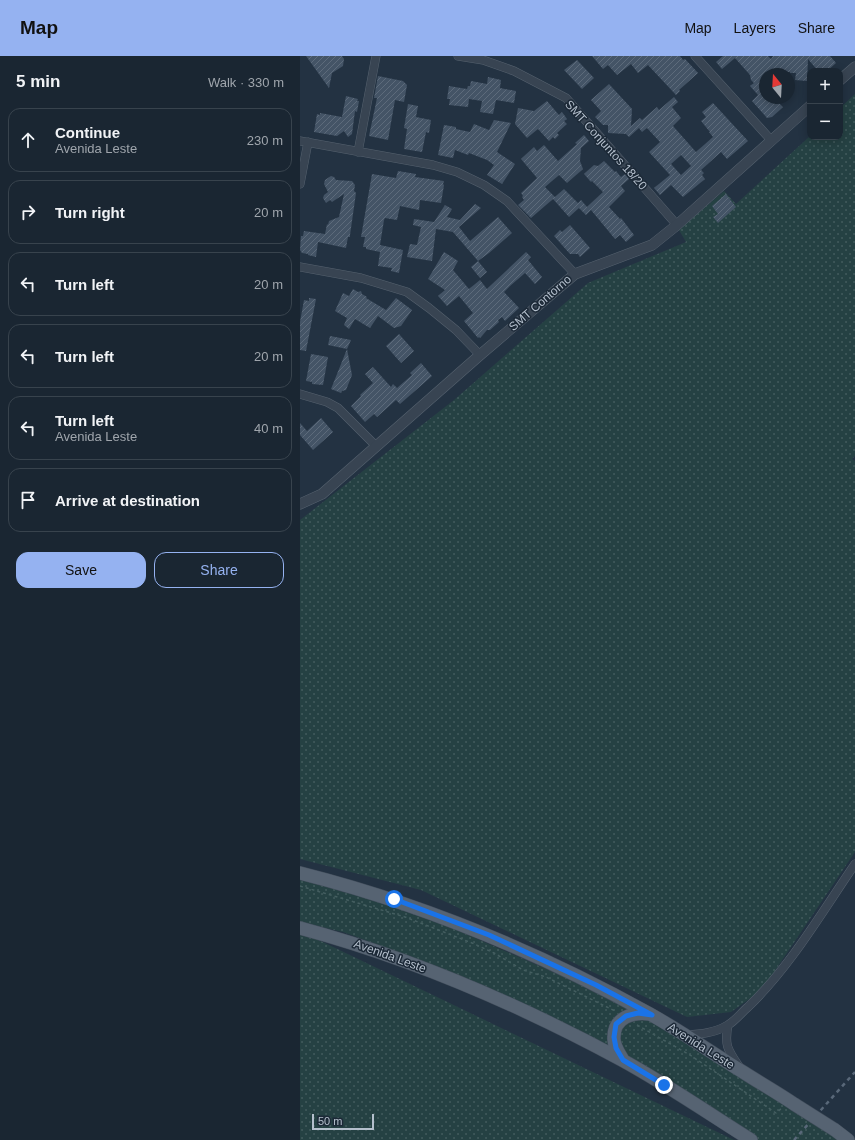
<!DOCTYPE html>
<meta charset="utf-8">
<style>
body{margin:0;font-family:Arial,sans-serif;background:#232e3a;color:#f1f3f6}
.controls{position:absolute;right:12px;top:12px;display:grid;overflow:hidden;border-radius:8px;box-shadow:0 2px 10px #0003}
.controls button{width:36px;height:36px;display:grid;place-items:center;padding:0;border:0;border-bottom:1px solid #38434d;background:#1a2632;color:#f1f3f6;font:20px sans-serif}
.compass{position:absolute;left:459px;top:12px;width:36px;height:36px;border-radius:50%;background:#1a2632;box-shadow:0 2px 10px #0003;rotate:342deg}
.scale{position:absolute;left:12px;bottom:10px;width:62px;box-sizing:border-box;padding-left:4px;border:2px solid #b4bfcc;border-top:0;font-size:11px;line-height:14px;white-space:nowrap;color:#b4bfcc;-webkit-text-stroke:3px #1c2937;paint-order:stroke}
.stop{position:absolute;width:12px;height:12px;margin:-9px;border:3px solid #1a73e8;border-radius:50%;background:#fff}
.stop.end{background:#1a73e8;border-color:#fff;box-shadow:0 1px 4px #0008}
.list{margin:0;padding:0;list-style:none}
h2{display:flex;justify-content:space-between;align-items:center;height:52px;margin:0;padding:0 16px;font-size:17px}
h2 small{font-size:13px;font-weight:400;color:#9fa5ac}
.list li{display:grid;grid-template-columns:26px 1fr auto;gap:12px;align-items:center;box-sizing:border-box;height:64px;margin:0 8px 8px;padding:0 8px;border:1px solid #38434d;border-radius:12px}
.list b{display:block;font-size:15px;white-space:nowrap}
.list p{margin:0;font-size:13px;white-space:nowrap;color:#9fa5ac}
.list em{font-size:13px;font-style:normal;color:#9fa5ac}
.actions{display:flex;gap:8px;padding:12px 16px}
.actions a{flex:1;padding:9px 0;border:1px solid #95b2f1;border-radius:12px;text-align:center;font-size:14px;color:#95b2f1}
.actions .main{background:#95b2f1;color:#111}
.icon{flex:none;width:22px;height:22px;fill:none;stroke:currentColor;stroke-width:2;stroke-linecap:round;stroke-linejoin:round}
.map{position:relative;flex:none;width:555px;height:1084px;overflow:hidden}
header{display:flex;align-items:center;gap:24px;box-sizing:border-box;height:56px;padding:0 20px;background:#95b2f1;color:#111}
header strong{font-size:19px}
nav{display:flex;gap:22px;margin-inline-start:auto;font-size:14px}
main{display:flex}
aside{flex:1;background:#1a2632}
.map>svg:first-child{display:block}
</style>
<header>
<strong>Map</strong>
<nav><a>Map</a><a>Layers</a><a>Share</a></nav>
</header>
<main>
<aside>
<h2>5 min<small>Walk · 330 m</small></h2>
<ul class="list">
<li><svg class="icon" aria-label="ahead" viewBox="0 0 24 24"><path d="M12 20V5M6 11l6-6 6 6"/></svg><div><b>Continue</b><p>Avenida Leste</p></div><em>230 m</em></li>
<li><svg class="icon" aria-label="right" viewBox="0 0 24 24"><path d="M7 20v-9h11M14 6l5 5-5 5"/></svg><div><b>Turn right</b></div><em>20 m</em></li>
<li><svg class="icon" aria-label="left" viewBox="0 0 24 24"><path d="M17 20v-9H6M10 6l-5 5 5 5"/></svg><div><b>Turn left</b></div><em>20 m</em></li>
<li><svg class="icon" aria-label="left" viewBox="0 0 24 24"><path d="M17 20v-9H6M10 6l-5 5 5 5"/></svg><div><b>Turn left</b></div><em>20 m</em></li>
<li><svg class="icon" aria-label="left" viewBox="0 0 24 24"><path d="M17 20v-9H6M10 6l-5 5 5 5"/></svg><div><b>Turn left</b><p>Avenida Leste</p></div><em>40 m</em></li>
<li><svg class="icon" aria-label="arrive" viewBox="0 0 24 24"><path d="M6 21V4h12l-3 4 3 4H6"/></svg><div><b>Arrive at destination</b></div></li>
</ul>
<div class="actions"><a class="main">Save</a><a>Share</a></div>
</aside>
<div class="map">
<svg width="555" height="1084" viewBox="0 0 555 1084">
<defs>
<pattern id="green-dots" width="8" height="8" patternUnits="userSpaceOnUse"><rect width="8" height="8" fill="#254143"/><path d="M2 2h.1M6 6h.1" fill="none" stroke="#425b5d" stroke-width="1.8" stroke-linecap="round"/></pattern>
<pattern id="building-hatch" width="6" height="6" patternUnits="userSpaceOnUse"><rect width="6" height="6" fill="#445466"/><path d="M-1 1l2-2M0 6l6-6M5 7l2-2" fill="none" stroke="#5d6b7b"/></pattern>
</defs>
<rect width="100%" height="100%" fill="#233242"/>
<!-- green -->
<path fill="url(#green-dots)" d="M555,38V400L552,403L555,405V796L462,934L431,956L387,961L121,834L0,803V464L154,344L288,227L386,186L379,174L424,135L436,148L510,80V81H540V52Z
M0,821L42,833L141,867L349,958L325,961L315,993L128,907L43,876L0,866Z
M0,875L434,1084H0Z
M352,959L547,1084H447L316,993L318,967Z"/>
<!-- building -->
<path fill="url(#building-hatch)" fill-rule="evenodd" d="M6,0H42L44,3L43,10L32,17L29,32Z
M292,0H380L383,4L385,3L398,17L379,34L380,35L376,39L348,9L338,17L331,8L317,19L308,9L303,13Z
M423,0H468L471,3L473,0H530L536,7L527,15H518L508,3L507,25L495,24L496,17H490V16H478L476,18H465V42H474L483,51L472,61L467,62L452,45L458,39L450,30L454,27L451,24L450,19L435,2L422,13L416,6Z
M277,4L294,22L282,33L264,14Z
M78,20L103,25L107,29L104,46L95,44L88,84L69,80L77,42H74Z
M188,21L201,24L200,32L216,35L214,47L196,44L193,58L180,56L182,45L169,43L168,51L149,49L150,43H147L149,30L167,33L168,30H170L171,25L187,28Z
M309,28L332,53L331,70L340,62L342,64L357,51L359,54L374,41L378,46L372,51L381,62L373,70L396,96L413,81L409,76H410L401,65L406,61L402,56L413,47L448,85L427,103L421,96L401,114L404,117L402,119L405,123L383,141L371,129L360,139L354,132L370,119L349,96L360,86L347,72L342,76L339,72L329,81L326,78L308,77V69H303L295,61L301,55L291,44ZM381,99L391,110L381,119L371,108Z
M46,40L58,43L57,45H59L57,56L55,55L52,78L48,81L44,75L37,80L14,76L17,58L20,59V57L42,61Z
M247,45L259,59L262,56L267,63L264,65L267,68L257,77L259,79L255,83L253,81L249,85L238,73L227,82L215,68L218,52L234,55Z
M108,48L118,50L116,61L131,64L129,77L126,76L122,96L104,93L107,73L104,72Z
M194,64L211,67L197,96L215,108L202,128L187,119L194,109L187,104L169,97L168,99L155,94L153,102L138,99L144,69L156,71V73L170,76L174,68L189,74Z
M284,79L289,85L281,92L280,105L283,113L267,127L259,119L245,131L255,141L264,133L278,147L281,144L288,152L287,151L303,136L292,125L291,126L284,118L294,109L298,110L304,105L315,116L316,115L321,121L325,118L329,123L321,130L325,135L309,151L320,163L321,162L334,179L326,186L320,179L315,183L291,154L286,159L279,152L269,161L253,143L231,162L218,149L224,144L222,141L223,140L221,137L237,122L221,103L234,91L237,95L244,89L258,105L277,88L275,87Z
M98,115L116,118L115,121L144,125L143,128L144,129L141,147L120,144L119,154L100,150L97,164L85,162L84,164L80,189L103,194L99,217L91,215L92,212L78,210L80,196L66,193V191H63L65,181H61L72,118L96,122Z
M31,120L34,121L36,124L52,125L55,129L54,135L56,137L50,179V181H48L46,192L18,186L16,201L8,199V198L2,197L0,194L1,180H3L4,175L25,178L27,168L28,169L29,165L39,161L44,138L32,146L30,144L26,147L23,142L24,139L28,136L24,128L25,124Z
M426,138L436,151L418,167L413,161L418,158L412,150Z
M175,148L181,152L159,171L170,185L198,161L212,177L189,197L178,205L153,176L136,173L132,205L107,201L110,188L117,189L121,171L113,169L114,163L134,166L145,149L152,153L147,161L160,164Z
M270,169L290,192L280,201L278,198H270L254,180L260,174L262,176Z
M144,196L158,205L153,214L169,233L180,224L187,233L226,196L231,201L228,204L242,221L235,228L225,217L210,230L204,236L219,252L205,265L202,261L198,264L199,266L190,274H187L180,282L179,281L178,282L164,265L173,257L159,240L147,250L138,240L145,234L128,223Z
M178,205L187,216L180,222L171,211Z
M53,233L58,236L61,235L62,238L67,241L66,242L86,254L96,242L112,254L101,270L94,272L78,260L70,272L55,263L49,273L44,269L47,262L35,255L43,237L49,240Z
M9,242L16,243L6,295L0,294V266L4,244L9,245Z
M99,278L114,295L101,307L86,290Z
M30,280L51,284L47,293L28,289Z
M47,293L52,319L46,334L42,335L41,337L31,333Z
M11,298L28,301L23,329L12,328V326L6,325Z
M121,307L132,320L100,348L96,344L77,361L74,358L65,366L51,350L61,340L60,339L73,327L65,318L73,311L91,331L93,328L97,332L112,319L110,317Z
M21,362L33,376L13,394L0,379V367L7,375Z"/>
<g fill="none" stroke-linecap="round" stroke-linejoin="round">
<!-- minor casing -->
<g stroke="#56626f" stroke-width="9">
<path id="minor" d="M158,0L183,4L214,15L266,42L377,169
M395,0L471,84
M0,85L133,109L157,116L184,129L207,145L275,218
M58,96L76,0
M0,128L8,86
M0,211L61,222L107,236L129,252L156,274L180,299
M0,338L27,346L38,352L76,390
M428,969C424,990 428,994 440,1012
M386,979C400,978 415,977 428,969C435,965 441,957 448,951C490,911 522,856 555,808"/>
</g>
<!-- tertiary casing -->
<g stroke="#56626f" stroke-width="11">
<path id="tertiary" d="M540,24L555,11
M0,448L22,438L180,299L275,218L352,189L377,169L510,50"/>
</g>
<!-- primary casing -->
<g stroke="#414d5b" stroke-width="14">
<path id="primary" d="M0,817C123,848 240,897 350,958C382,976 412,997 443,1016C460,1027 478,1037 494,1048
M0,872C112,902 220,949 322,1004C366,1028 408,1057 451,1084
M323,1004C319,997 313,989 314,981C314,961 333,956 349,958
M535,1074L548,1084"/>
</g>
<!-- path -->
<path stroke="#445e60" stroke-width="1.5" stroke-dasharray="3 3" stroke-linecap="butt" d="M0,830L105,861L172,887L194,897L223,914L246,921L315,955
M337,969L390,999L476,1057L482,1052"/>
<!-- minor -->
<use href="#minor" stroke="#384452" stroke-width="8"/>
<!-- tertiary -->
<use href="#tertiary" stroke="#384452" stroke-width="10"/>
<!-- primary -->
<use href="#primary" stroke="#566372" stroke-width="13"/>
<!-- rail -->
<path stroke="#596879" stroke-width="2.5" stroke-dasharray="4 4" stroke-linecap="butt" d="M494,1084L555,1016"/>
<!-- primary-bridge casing -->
<g stroke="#414d5b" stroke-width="14" stroke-linecap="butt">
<path id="primary-bridge" d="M494,1048L535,1074"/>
</g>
<!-- primary-bridge -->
<use href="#primary-bridge" stroke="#566372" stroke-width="13"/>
</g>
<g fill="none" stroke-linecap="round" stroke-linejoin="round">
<!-- route -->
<path stroke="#1a73e8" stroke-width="5" d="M94,843L189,879L296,929L352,959L338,957L326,960L316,968L314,981L316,992L323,1004L364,1029"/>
</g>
<g text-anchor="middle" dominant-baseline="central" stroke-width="3" stroke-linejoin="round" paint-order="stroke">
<!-- street labels -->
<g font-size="12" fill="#b4bfcc" stroke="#1c2937">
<text transform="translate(306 89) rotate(48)">SMT Conjuntos 18/20</text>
<text transform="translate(240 247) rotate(-41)">SMT Contorno</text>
<text transform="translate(90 900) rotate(20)">Avenida Leste</text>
<text transform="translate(401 990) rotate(32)">Avenida Leste</text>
</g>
</g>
</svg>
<div class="controls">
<button>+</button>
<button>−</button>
</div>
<svg class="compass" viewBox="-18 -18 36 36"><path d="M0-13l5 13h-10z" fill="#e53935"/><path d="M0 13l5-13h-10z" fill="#9fa5ac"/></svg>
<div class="scale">50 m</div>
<div class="stop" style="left:94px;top:843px"></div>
<div class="stop end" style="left:364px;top:1029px"></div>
</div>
</main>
